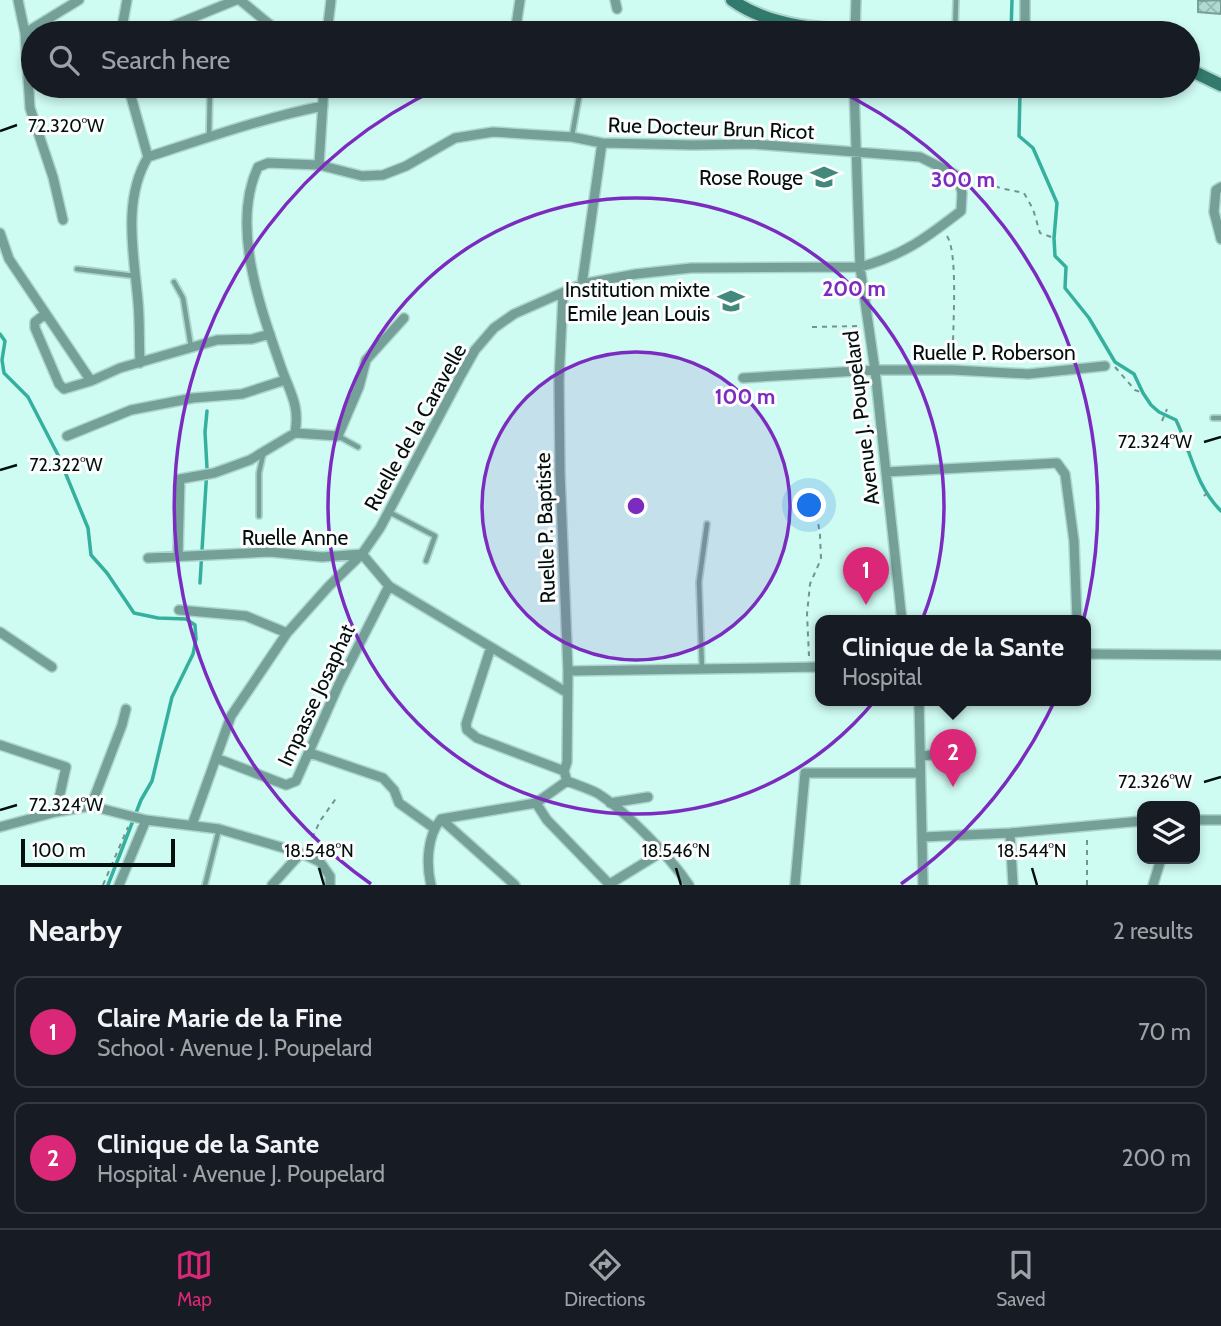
<!DOCTYPE html>
<meta charset="utf-8">
<style>
body{margin:0;font-family:Cabin,sans-serif;background:#242831;color:#f1f3f6}
.controls{position:absolute;right:21px;bottom:21px;display:grid;overflow:hidden;border-radius:14px;box-shadow:0 4px 10px #0003}
.controls button{width:63px;height:63px;display:grid;place-items:center;padding:0;border:0;border-bottom:2px solid #363941;background:#171b24;color:#f1f3f6;font:35px sans-serif}
.scale{position:absolute;left:21px;bottom:18px;width:154px;box-sizing:border-box;padding-left:7px;border:4px solid #02100d;border-top:0;font-size:19px;line-height:24px;white-space:nowrap;color:#02100d;-webkit-text-stroke:5px #fdfdfd;paint-order:stroke}
.you{position:absolute;left:810px;top:506px;width:24px;height:24px;margin:-18px;border:5px solid #fff;border-radius:50%;background:#1a73e8;box-shadow:0 0 0 10px #1a73e833}
.badge{display:grid;place-items:center;width:46px;height:46px;border-radius:50%;background:#db2777;color:#fff;font-size:23px;font-weight:700}
.pin{position:absolute;translate:-50% -58px;filter:drop-shadow(0 2px 4px #0008)}
.pin::after{content:'';position:absolute;top:37px;width:24px;height:21px;background:inherit;clip-path:polygon(0 0,100% 0,50% 100%)}
.popup{position:absolute;left:815px;top:615px;width:276px;height:91px;box-sizing:border-box;display:grid;place-content:center;border-radius:14px;background:#171b24;filter:drop-shadow(0 2px 5px #0005);font-size:23px;white-space:nowrap;color:#9ea1a6}
.popup b{font-size:26px;color:#f1f3f6}
.popup::after{content:'';position:absolute;left:50%;top:100%;margin-left:-14px;border:14px solid transparent;border-top-color:#171b24}
.list{margin:0;padding:0;list-style:none}
h2{display:flex;justify-content:space-between;align-items:center;height:91px;margin:0;padding:0 28px;font-size:30px}
h2 small{font-size:23px;font-weight:400;color:#9ea1a6}
.list li{display:grid;grid-template-columns:46px 1fr auto;gap:21px;align-items:center;box-sizing:border-box;height:112px;margin:0 14px 14px;padding:0 14px;border:2px solid #363941;border-radius:14px}
.list b{display:block;font-size:26px;white-space:nowrap}
.list p{margin:0;font-size:23px;white-space:nowrap;color:#9ea1a6}
.list em{font-size:23px;font-style:normal;color:#9ea1a6}
.icon{flex:none;width:38px;height:38px;fill:none;stroke:currentColor;stroke-width:2;stroke-linecap:round;stroke-linejoin:round}
.map{position:relative;flex:none;width:1221px;height:885px;overflow:hidden}
.search{position:absolute;background:#171b24;box-shadow:0 4px 10px #0003;left:21px;right:21px;top:21px;height:77px;display:flex;align-items:center;gap:18px;box-sizing:border-box;padding:0 24px;border-radius:38px;color:#9ea1a6;font-size:26px}
.sheet{height:343px;background:#171b24}
nav{display:flex;justify-content:space-around;align-items:center;box-sizing:border-box;height:98px;border-top:2px solid #363941;background:#171b24;font-size:19px;color:#9ea1a6}
nav a{display:grid;justify-items:center;gap:4px}
nav .on{color:#db2777}
.map>svg:first-child{display:block}
</style>
<div class="map">
<svg width="1221" height="885" viewBox="0 0 1221 885">
<defs>
<pattern id="building-cross-hatch" width="8" height="8" patternUnits="userSpaceOnUse" patternTransform="scale(1.75)"><rect width="8" height="8" fill="#afdbd2"/><path d="M0 0l8 8M0 8l8-8" fill="none" stroke="#95bbb3"/></pattern>
</defs>
<rect width="100%" height="100%" fill="#cefbf2"/>
<g fill="none" stroke-linecap="round" stroke-linejoin="round">
<!-- stream -->
<path stroke="#36b09e" stroke-width="3.5" d="M1011,33L1012,0
M1017,86L1020,92L1019,136L1033,148L1057,203L1054,238L1055,256L1066,267L1065,288L1089,318L1115,362L1134,374L1143,393L1151,405L1159,412L1176,420C1191,451 1195,485 1221,511
M0,334L5,341L2,360L4,373L28,397L58,455L88,528L91,555L107,573L134,613L158,618L186,619L195,625L196,639L193,654L172,697L152,781L141,800L108,885
M200,583L207,468L205,432L207,411"/>
</g>
<!-- building -->
<path fill="url(#building-cross-hatch)" stroke="#76a098" stroke-width="2" d="M1221,0V14L1198,12V1Z"/>
<g fill="none" stroke-linecap="round" stroke-linejoin="round">
<!-- lane casing -->
<g stroke="#add5cd" stroke-width="8">
<path id="lane" d="M955,33L956,0
M209,136L210,86
M572,136L579,97
M77,269L135,276
M174,282L183,298L191,347
M1213,418H1221
M338,436L358,447
M389,512L435,536L426,561
M259,516V473L263,455
M702,669L699,582L707,524
M205,885L219,829"/>
</g>
<!-- street casing -->
<g stroke="#add5cd" stroke-width="12">
<path id="street" d="M18,0L25,33L30,108L53,177L63,220
M240,0L280,33
M615,0L617,9
M25,33L79,0
M121,33L127,0
M155,33L236,0
M327,33L331,0
M515,33L520,0
M855,33L856,0
M1025,33V0
M128,86L148,157
M854,86L860,267L875,370L902,621
M148,157C206,138 263,118 323,106
M319,165L324,86
M1221,187L1216,190L1214,212L1221,239
M0,233L9,259L91,381
M582,284L602,143
M45,314L35,322V328L59,384L64,389L91,381L120,368L217,340L252,339L270,334
M140,363C139,343 140,323 138,302C134,255 122,200 148,157
M743,378L875,370H953L1028,374L1105,366
M67,436L131,410L193,398L242,394L285,380
M886,472L1057,463L1065,474L1074,541L1077,621
M178,556L180,479L214,473L250,460L295,433L338,436L359,387L366,360L404,318
M148,558L270,552L322,557L362,554L389,586L566,692
M179,610L246,616L287,633
M0,632L52,667
M491,647L466,724L467,730L477,738L564,771
M1086,654L1221,655
M568,671L820,667
M919,701L923,885
M0,745L66,767L56,812
M310,753L383,778L394,790L399,803L434,828
M921,756L971,751
M216,758L286,785L296,781L339,684L389,586
M567,781C577,785 587,788 597,793C626,811 670,857 689,885
M536,803L547,820L609,884
M610,803L648,797
M91,806L122,725L126,709
M441,819L515,885
M1195,820H1221
M192,825L231,716L287,633L329,586L362,554L380,528L461,375L475,350L494,328L514,314L582,284L636,274L691,268L860,267C904,255 926,238 961,211L962,193L958,176L920,157L752,144L693,145L602,143L572,137L493,132L455,138L406,166L383,175L362,176L319,165L268,163L258,167C230,227 261,309 281,367C290,393 300,405 295,433
M0,827L56,812L91,806L146,820L219,829L301,853L320,862L330,876V885
M1010,833L1013,885
M923,837L1010,833L1142,821
M119,885L146,820
M272,885L301,853
M431,885C426,864 427,836 441,819L536,803L567,781L564,771L567,762L568,671L560,474L559,381L563,294
M608,885L662,852
M795,885L805,773H920
M1153,885L1161,859"/>
</g>
<!-- secondary casing -->
<g stroke="#add5cd" stroke-width="16">
<path id="secondary" d="M732,0C780,35 852,29 910,33
M1188,69L1221,85"/>
</g>
<!-- path -->
<path stroke="#74938d" stroke-width="2" stroke-dasharray="5 5" stroke-linecap="butt" d="M968,180L983,185L986,182L1000,188L1024,193L1033,209L1040,233L1054,238
M947,236C959,255 952,332 953,359
M812,327L860,326
M1115,367L1135,390L1143,393
M1162,421L1167,409
M1177,425L1179,424
M1186,451L1191,449
M1204,496L1208,492
M798,497L815,502L820,535L821,559L810,584L807,614L809,656
M308,847L320,821L337,797
M103,885L128,827
M1087,885V837"/>
<!-- lane -->
<use href="#lane" stroke="#75a098" stroke-width="4.5"/>
<!-- street -->
<use href="#street" stroke="#75a098" stroke-width="9"/>
<!-- secondary -->
<use href="#secondary" stroke="#32796e" stroke-width="12"/>
</g>
<!-- ticks -->
<path fill="none" stroke="#02100d" stroke-width="2.5" d="M0,131L17,125M1204,442L1221,437M0,470L17,465M1204,782L1221,777M0,810L17,805M319,868L324,885M676,868L681,885M1032,868L1037,885"/>
<!-- distance rings -->
<circle cx="636" cy="506" r="154" fill="#7b2cbf" fill-opacity=".12"/>
<g fill="none" stroke="#7b2cbf" stroke-width="3.5">
<circle cx="636" cy="506" r="154"/>
<circle cx="636" cy="506" r="308"/>
<path d="M371 884A462 462 0 0 1 441 87M831 87A462 462 0 0 1 901 884"/>
</g>
<!-- icons -->
<defs>
<g id="school-bare" transform="scale(2.1)"><path d="M0-5L7-2L0 1L-7-2ZM-4 1L0 2.5L4 1V4Q0 6-4 4Z" fill="#43887c" stroke="#fdfdfd" stroke-width="2.5" paint-order="stroke"/></g>
</defs>
<g fill-rule="evenodd">
<use href="#school-bare" x="824" y="177"/>
<use href="#school-bare" x="731" y="301"/>
</g>
<g text-anchor="middle" dominant-baseline="central" stroke-width="6" stroke-linejoin="round" paint-order="stroke">
<!-- street labels -->
<g font-size="21" fill="#02100d" stroke="#fdfdfd">
<text transform="translate(711 128) rotate(2)">Rue Docteur Brun Ricot</text>
<text x="994" y="352">Ruelle P. Roberson</text>
<text transform="translate(861 418) rotate(-97)">Avenue J. Poupelard</text>
<text transform="translate(415 427) rotate(-61)">Ruelle de la Caravelle</text>
<text transform="translate(545 528) rotate(-92)">Ruelle P. Baptiste</text>
<text x="295" y="537">Ruelle Anne</text>
<text transform="translate(316 695) rotate(-65)">Impasse Josaphat</text>
</g>
<!-- poi labels -->
<g font-size="21" fill="#02100d" stroke="#fdfdfd" text-anchor="end">
<text x="803" y="177">Rose Rouge</text>
<text x="710" y="289">Institution mixte<tspan x="710" dy="24">Emile Jean Louis</tspan></text>
</g>
</g>
<g font-size="18" text-anchor="middle" fill="#02100d" stroke="#fdfdfd" stroke-width="6" stroke-linejoin="round" paint-order="stroke">
<text x="66" y="132">72.320°W</text>
<text x="1155" y="448">72.324°W</text>
<text x="66" y="471">72.322°W</text>
<text x="1155" y="788">72.326°W</text>
<text x="66" y="811">72.324°W</text>
<text x="319" y="857">18.548°N</text>
<text x="676" y="857">18.546°N</text>
<text x="1032" y="857">18.544°N</text>
</g>
<circle cx="636" cy="506" r="10" fill="#7b2cbf" stroke="#fdfdfd" stroke-width="3.5"/>
<g font-size="21" text-anchor="middle" font-weight="bold" fill="#7b2cbf" stroke="#fdfdfd" stroke-width="6" stroke-linejoin="round" paint-order="stroke">
<text x="963" y="187">300 m</text>
<text x="854" y="296">200 m</text>
<text x="745" y="404">100 m</text>
</g>
</svg>
<div class="controls">
<button><svg class="icon" aria-label="layers" viewBox="0 0 24 24"><path d="M12 4l9 5-9 5-9-5zM3 14l9 5 9-5"/></svg></button>
</div>
<div class="scale">100 m</div>
<div class="you"></div>
<div class="pin badge" style="left:866px;top:605px">1</div>
<div class="pin badge" style="left:953px;top:787px">2</div>
<div class="popup"><b>Clinique de la Sante</b>Hospital</div>
<div class="search"><svg class="icon" aria-label="search" viewBox="0 0 24 24"><circle cx="10" cy="10" r="6"/><path d="M15 15l6 6"/></svg>Search here</div>
</div>
<section class="sheet">
<h2>Nearby<small>2 results</small></h2>
<ul class="list">
<li><span class="badge">1</span><div><b>Claire Marie de la Fine</b><p>School · Avenue J. Poupelard</p></div><em>70 m</em></li>
<li><span class="badge">2</span><div><b>Clinique de la Sante</b><p>Hospital · Avenue J. Poupelard</p></div><em>200 m</em></li>
</ul>
</section>
<nav>
<a class="on"><svg class="icon" aria-label="map" viewBox="0 0 24 24"><path d="M3 6l6-2 6 2 6-2v14l-6 2-6-2-6 2zM9 4v14M15 6v14"/></svg>Map</a>
<a><svg class="icon" aria-label="directions" viewBox="0 0 24 24"><path d="M12 3l9 9-9 9-9-9zM9 14v-3h6M13 9l2 2-2 2"/></svg>Directions</a>
<a><svg class="icon" aria-label="saved" viewBox="0 0 24 24"><path d="M7 4h10v16l-5-4-5 4z"/></svg>Saved</a>
</nav>
